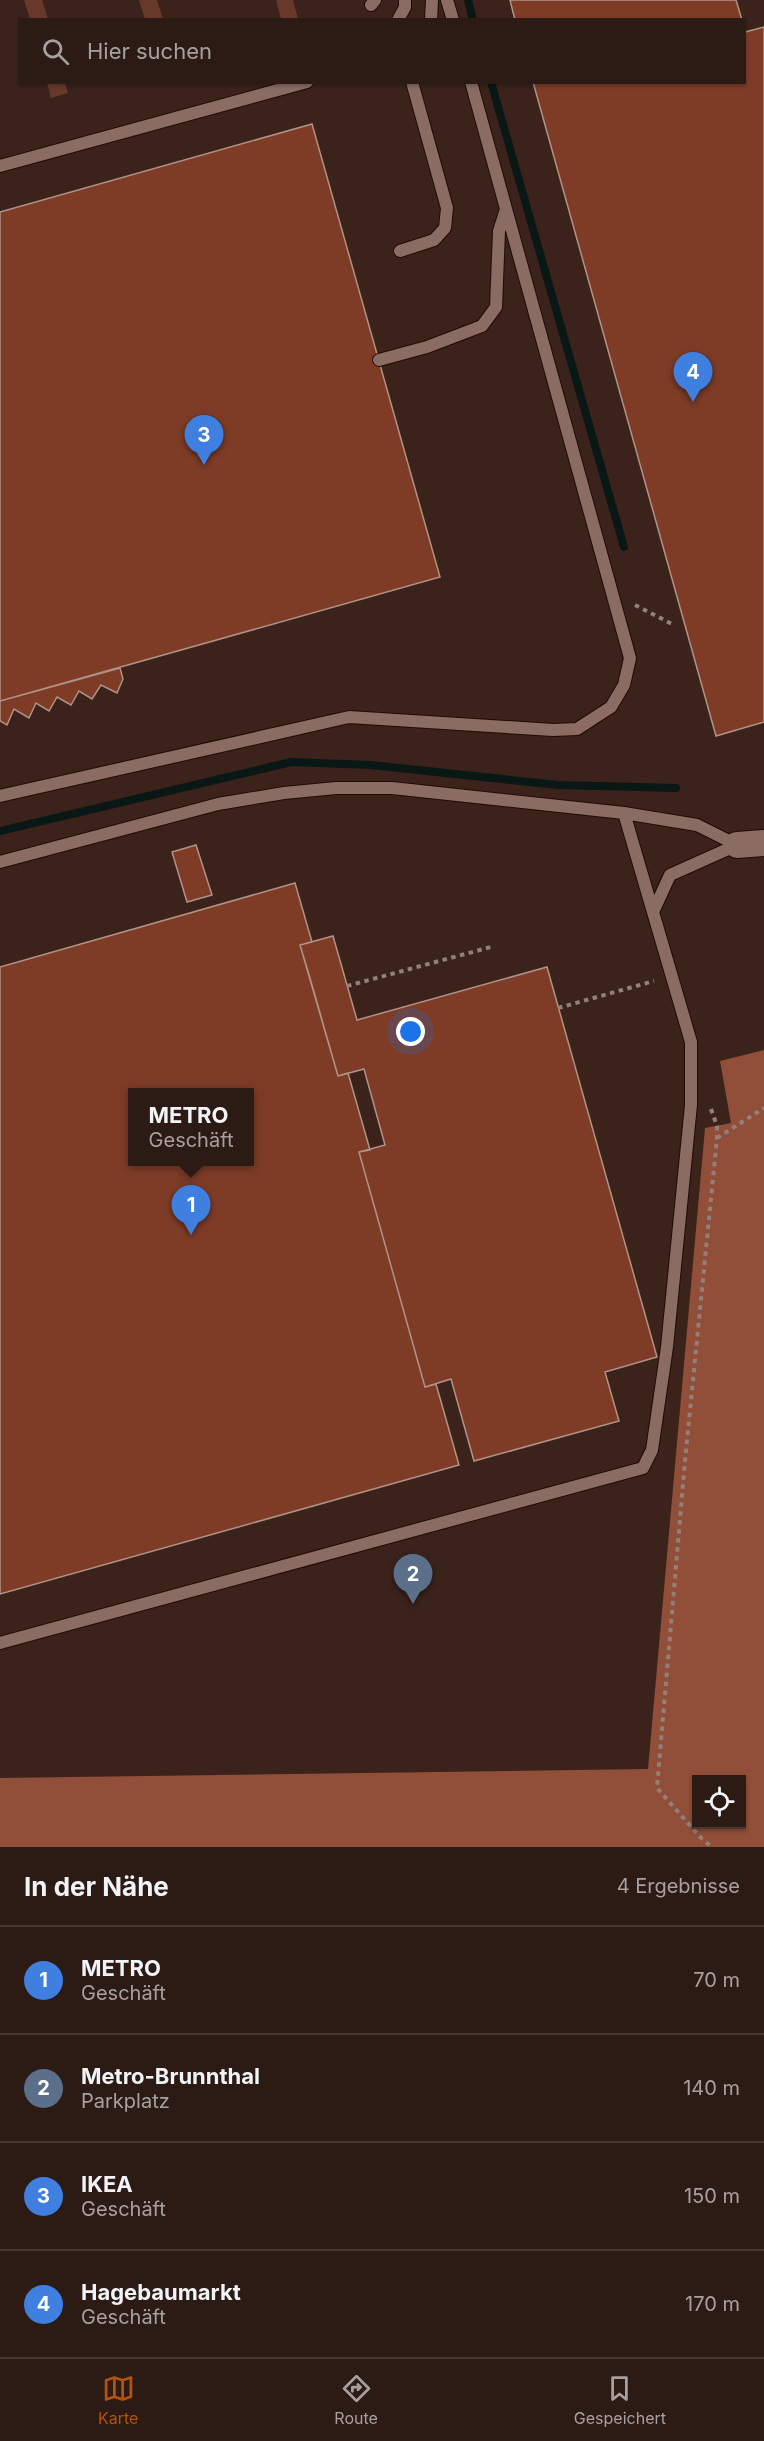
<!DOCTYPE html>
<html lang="de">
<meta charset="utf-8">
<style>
body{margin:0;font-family:Inter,sans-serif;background:#382722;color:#f1f3f6}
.controls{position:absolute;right:18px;bottom:18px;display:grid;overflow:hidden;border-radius:0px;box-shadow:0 2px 4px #0004}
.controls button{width:54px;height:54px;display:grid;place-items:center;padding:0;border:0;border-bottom:2px solid #483834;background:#2c1a14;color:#f1f3f6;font:30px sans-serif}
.you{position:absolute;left:411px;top:1032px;width:21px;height:21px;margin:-15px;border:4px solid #fff;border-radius:50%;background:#1a73e8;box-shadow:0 0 0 9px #1a73e833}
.badge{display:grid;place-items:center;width:39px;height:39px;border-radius:50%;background:#b45309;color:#fff;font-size:20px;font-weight:700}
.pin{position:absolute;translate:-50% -50px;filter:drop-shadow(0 2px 3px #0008)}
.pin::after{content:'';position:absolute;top:32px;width:21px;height:18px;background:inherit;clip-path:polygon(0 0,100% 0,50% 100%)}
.popup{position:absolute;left:128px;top:1088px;width:126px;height:78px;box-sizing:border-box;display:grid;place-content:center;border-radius:0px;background:#2c1a14;filter:drop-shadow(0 2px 4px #0005);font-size:20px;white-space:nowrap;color:#a6a1a0}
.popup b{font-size:22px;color:#f1f3f6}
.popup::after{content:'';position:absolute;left:50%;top:100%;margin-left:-12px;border:12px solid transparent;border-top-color:#2c1a14}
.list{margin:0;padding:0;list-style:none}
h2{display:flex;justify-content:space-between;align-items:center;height:78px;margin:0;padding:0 24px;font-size:26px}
h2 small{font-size:20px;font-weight:400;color:#a6a1a0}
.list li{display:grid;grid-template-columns:39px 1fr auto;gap:18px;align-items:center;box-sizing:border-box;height:108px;padding:0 24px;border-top:2px solid #483834}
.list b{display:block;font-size:22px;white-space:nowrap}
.list p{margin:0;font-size:20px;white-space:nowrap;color:#a6a1a0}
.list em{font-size:20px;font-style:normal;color:#a6a1a0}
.icon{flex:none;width:33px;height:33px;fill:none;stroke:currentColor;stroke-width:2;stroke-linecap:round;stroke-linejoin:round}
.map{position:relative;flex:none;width:764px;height:1847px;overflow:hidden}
.search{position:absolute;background:#2c1a14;box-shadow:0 2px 4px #0004;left:18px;right:18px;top:18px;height:66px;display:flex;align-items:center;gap:15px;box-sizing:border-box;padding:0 21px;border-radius:0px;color:#a6a1a0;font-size:22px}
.sheet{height:510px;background:#2c1a14}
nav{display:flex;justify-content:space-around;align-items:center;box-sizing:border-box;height:84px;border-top:2px solid #483834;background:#2c1a14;font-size:16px;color:#a6a1a0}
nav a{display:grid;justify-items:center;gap:3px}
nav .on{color:#b45309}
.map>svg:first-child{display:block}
</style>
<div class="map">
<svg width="764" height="1847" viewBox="0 0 764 1847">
<rect width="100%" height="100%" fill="#3b231b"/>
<!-- green -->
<path fill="#68392b" d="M24,0H42L48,19H30Z
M139,0H157L163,19H145Z
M276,0H293L298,19H281Z
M47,83H65L68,93L51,98Z"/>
<!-- forest -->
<path fill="#914e38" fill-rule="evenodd" d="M764,1050V1847H0V1778L648,1769L705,1128L731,1123L720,1061ZM696,1780H742V1824H696Z"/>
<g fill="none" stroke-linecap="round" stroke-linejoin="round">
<!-- stream -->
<path stroke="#091715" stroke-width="8" d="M468,0L473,20
M491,82L624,547
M0,831L291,762L371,765L558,785L676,788"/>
</g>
<!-- building -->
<path fill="#7e3c27" stroke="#b19288" stroke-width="1.5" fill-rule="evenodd" d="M510,0H736L742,20H515Z
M764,27V722L716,736L533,82H744V29L745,32Z
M312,124L440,577L0,701V212Z
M120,668L123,679L117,693L101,685L92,699L79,691L71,705L57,697L49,711L36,703L29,718L14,709L7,725L0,721V701Z
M196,845L212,895L187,902L172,852Z
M295,883L312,942L300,945L310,978L338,1076L348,1073L370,1150L359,1152L425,1387L436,1384L459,1465L0,1594V967ZM132,1092H249V1162H132Z
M333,936L357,1020L547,967L657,1357L605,1372L619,1421L474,1461L451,1379L425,1387L359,1152L385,1145L364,1069L338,1076L300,945Z"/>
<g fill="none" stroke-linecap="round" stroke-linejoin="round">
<!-- lane casing -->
<g stroke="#210b05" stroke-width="14">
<path id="lane" d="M447,0L453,20
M371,5L375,0
M398,20L405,7V0
M431,20L432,0
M0,166L307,82
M400,251L434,240L445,228L447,208L412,82
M379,360L427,347L482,326L496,307L499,231L506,209
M0,796L349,717L553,730L577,729L611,707L624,685L630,658L471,82
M624,813L653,912
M0,862L218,804L284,793L336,788H392L624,813L697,825L737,845L670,875L653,912L691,1042V1105L667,1347L652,1450L643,1468L0,1643"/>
</g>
<!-- street casing -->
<g stroke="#210b05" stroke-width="28">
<path id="street" d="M737,845L764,843"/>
</g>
<!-- path -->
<path stroke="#948079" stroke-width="4" stroke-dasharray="4.5 4.5" stroke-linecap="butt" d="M635,605L674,625
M347,986L491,947
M558,1008L654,981
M711,1109L717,1126V1138L685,1461L657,1788L702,1839L712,1847
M717,1138L764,1108"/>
<!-- lane -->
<use href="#lane" stroke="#8a6c63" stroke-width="12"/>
<!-- street -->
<use href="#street" stroke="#8a6c63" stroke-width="26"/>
</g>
</svg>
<div class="controls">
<button><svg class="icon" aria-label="locate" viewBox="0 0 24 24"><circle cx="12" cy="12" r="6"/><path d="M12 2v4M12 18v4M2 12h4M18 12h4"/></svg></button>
</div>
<div class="you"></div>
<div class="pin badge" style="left:191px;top:1235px;background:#3f7fe0">1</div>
<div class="popup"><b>METRO</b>Geschäft</div>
<div class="pin badge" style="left:413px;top:1604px;background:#5c6f8a">2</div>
<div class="pin badge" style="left:204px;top:465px;background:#3f7fe0">3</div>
<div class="pin badge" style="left:693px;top:402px;background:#3f7fe0">4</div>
<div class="search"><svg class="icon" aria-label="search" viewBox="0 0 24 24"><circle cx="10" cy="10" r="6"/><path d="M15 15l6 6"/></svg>Hier suchen</div>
</div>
<section class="sheet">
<h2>In der Nähe<small>4 Ergebnisse</small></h2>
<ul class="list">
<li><span class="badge" style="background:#3f7fe0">1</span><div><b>METRO</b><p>Geschäft</p></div><em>70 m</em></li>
<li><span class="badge" style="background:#5c6f8a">2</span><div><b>Metro-Brunnthal</b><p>Parkplatz</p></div><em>140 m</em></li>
<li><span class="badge" style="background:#3f7fe0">3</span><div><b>IKEA</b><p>Geschäft</p></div><em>150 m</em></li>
<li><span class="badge" style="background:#3f7fe0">4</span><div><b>Hagebaumarkt</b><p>Geschäft</p></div><em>170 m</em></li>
</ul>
</section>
<nav>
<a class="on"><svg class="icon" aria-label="map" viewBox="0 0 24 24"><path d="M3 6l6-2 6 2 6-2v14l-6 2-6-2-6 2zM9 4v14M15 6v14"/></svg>Karte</a>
<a><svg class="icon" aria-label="directions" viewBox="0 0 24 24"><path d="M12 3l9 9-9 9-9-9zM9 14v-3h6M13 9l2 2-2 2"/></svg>Route</a>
<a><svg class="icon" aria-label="saved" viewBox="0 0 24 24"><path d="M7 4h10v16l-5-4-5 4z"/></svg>Gespeichert</a>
</nav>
